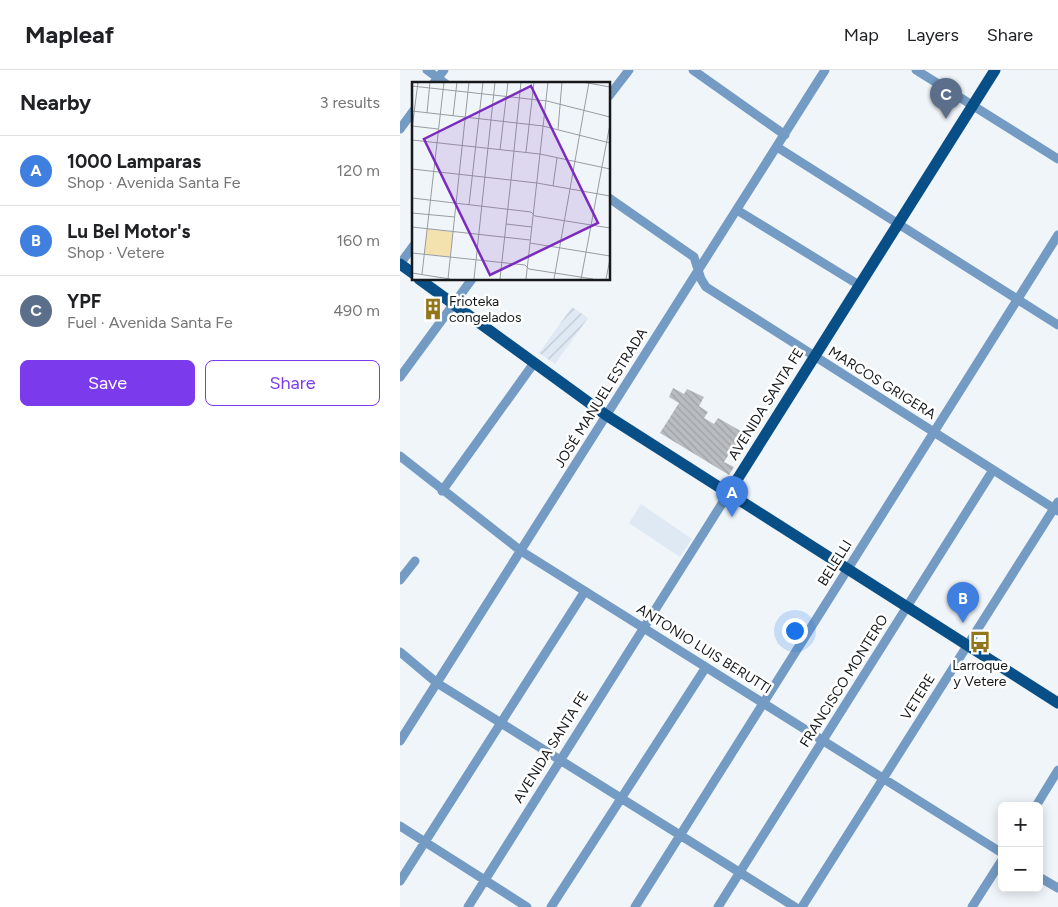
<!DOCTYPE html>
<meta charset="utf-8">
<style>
body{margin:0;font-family:Figtree,sans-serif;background:#f6f6f6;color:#202124}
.controls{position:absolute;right:15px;bottom:15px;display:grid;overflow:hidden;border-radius:8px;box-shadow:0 2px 12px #0003}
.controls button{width:45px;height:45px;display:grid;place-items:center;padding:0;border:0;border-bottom:1px solid #e0e0e0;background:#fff;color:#202124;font:25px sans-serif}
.you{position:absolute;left:394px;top:560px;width:18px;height:18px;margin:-12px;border:4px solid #fff;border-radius:50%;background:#1a73e8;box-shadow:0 0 0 8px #1a73e833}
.badge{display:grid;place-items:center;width:32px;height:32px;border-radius:50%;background:#7c3aed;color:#fff;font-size:16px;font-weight:700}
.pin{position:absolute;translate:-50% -41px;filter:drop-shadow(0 1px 2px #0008)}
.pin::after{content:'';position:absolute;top:26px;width:18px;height:15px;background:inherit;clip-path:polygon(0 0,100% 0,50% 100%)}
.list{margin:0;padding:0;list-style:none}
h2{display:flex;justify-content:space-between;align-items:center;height:65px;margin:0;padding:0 20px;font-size:21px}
h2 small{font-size:16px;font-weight:400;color:#757577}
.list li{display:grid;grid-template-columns:32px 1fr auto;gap:15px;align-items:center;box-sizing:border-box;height:70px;padding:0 20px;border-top:1px solid #e0e0e0}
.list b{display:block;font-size:19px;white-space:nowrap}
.list p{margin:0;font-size:16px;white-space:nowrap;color:#757577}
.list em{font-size:16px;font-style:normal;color:#757577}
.actions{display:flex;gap:10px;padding:15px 20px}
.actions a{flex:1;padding:11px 0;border:1px solid #7c3aed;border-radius:8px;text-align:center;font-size:18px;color:#7c3aed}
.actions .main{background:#7c3aed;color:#fff}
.map{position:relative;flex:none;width:658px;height:837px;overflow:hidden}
header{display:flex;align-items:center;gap:30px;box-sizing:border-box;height:70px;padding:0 25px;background:#fff;border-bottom:1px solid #e0e0e0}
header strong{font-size:24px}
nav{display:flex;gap:28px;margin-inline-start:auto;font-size:18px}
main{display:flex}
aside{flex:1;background:#fff}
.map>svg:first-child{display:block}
</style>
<header>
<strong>Mapleaf</strong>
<nav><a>Map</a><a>Layers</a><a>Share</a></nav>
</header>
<main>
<aside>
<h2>Nearby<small>3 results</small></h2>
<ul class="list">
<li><span class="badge" style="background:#3f7fe0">A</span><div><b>1000 Lamparas</b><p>Shop · Avenida Santa Fe</p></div><em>120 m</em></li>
<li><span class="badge" style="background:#3f7fe0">B</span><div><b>Lu Bel Motor's</b><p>Shop · Vetere</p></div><em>160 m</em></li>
<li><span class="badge" style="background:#5c6f8a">C</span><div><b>YPF</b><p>Fuel · Avenida Santa Fe</p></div><em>490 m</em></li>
</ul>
<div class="actions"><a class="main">Save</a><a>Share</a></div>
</aside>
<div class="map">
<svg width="658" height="837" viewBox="0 0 658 837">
<defs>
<pattern id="industrial-furrows" width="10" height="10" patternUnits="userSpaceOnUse" patternTransform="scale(1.25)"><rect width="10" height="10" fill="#dfe9f4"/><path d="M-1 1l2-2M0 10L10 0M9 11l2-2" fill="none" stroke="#bfc7d1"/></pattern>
<pattern id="building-back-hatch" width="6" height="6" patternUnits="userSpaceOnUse" patternTransform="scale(1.25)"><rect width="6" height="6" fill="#b9bdc2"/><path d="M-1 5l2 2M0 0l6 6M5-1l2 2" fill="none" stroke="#9ea2a6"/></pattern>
</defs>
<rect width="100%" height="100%" fill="#f0f5fa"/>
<!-- built -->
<path fill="#dfe9f4" d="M241,434L292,469L280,487L229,453Z"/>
<!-- industrial -->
<path fill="url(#industrial-furrows)" d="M172,237L188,248L155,294L139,283Z"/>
<!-- building -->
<path fill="url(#building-back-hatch)" d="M273,318L284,324L287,319L304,327L299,336L308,342L304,348L314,354L318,348L351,367L341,386L331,381L324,392L334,397L329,405L260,363L279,333L269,327Z"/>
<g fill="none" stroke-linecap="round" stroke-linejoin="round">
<!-- minor -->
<path stroke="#749bc4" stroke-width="9" d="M27,0L46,14
M293,0L385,65
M516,0L658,89
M33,14L44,0
M209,26L229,0
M0,59L14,40
M377,77L658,255
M209,128L294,187L301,209L306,217L658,441
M337,140L459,215
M0,194L14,175
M0,307L72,209
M0,386L121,481L602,783
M42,421L134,293
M0,510L15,491
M0,582L37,613L395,837
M0,671L425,0
M636,736L658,700
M0,756L127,837
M639,807L658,818
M0,811L185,521
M68,837L328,424
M151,837L306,597
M235,837L658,165
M318,837L593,400
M402,837L658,432
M572,837L602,790"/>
<!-- major -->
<path stroke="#094f87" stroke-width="11" d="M0,194L14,204
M19,209L206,345L658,633
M328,424L595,0"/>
</g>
<!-- icons -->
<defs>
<g id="building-bare" transform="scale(1.725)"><path d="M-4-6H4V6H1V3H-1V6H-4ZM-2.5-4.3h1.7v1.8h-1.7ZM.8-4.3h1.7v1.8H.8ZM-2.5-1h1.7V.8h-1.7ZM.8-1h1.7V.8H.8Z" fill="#91761c" stroke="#fff" stroke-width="2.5" paint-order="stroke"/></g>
<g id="bus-bare" transform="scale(1.725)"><path d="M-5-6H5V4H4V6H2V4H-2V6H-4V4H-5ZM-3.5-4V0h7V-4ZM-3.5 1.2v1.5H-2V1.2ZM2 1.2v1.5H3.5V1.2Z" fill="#91761c" stroke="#fff" stroke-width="2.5" paint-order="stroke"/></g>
</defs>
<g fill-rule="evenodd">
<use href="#building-bare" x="33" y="239"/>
<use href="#bus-bare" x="580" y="572"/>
</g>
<g text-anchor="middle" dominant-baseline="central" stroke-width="5" stroke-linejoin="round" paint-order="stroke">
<!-- poi labels -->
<g font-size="14" fill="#161819" stroke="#fff" text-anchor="start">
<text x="49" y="231">Frioteka<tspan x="49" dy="16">congelados</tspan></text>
<text x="580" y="595" text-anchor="middle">Larroque<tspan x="580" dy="16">y Vetere</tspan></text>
</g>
<!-- street labels -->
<g font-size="14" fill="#161819" stroke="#fff">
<text transform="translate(482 313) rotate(32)">MARCOS GRIGERA</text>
<text transform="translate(201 328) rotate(-58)">JOSÉ MANUEL ESTRADA</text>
<text transform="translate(366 334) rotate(-58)">AVENIDA SANTA FE</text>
<text transform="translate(435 493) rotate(-58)">BELELLI</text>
<text transform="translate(304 579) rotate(32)">ANTONIO LUIS BERUTTI</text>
<text transform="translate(444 611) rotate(-58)">FRANCISCO MONTERO</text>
<text transform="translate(518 627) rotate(-58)">VETERE</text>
<text transform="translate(151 677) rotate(-58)">AVENIDA SANTA FE</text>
</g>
</g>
<!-- overview -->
<g transform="translate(12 12)">
<rect width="198" height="198" fill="#f0f5fa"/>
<path d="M15,147L41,150L38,175L12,172Z" fill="#f3e1ae"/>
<path fill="none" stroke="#999da0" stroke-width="1" d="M170,0L198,5M0,4L135,19L198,35M0,29L131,44L198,61M15,31L18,0M41,34L45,0M0,44L26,47M0,47L6,0M146,47L150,0M0,58L128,72L198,87M88,68L96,0M114,70L122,0M0,87L125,101L198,114M99,98L109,0M141,104L145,76M0,116L119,130L123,134L198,146M57,123L71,0M0,131L43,135M94,142L120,145M0,145L118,158M118,161L198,174M0,171L113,183L117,187L181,197M0,191L38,197M10,192L32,0M36,197L57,0M62,197L83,0M88,197L99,98M114,197L136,0M142,197L177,0M169,197L198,42M194,197L198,177"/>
<path fill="#7b2cbf" fill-opacity="0.15" stroke="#7b2cbf" stroke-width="2.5" d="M119,4L186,141L78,193L12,57Z"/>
<rect width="198" height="198" fill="none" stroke="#161819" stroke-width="2.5"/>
</g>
</svg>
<div class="controls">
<button>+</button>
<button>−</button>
</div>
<div class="you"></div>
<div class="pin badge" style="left:332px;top:447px;background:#3f7fe0">A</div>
<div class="pin badge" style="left:563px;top:553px;background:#3f7fe0">B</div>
<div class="pin badge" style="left:546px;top:49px;background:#5c6f8a">C</div>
</div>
</main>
